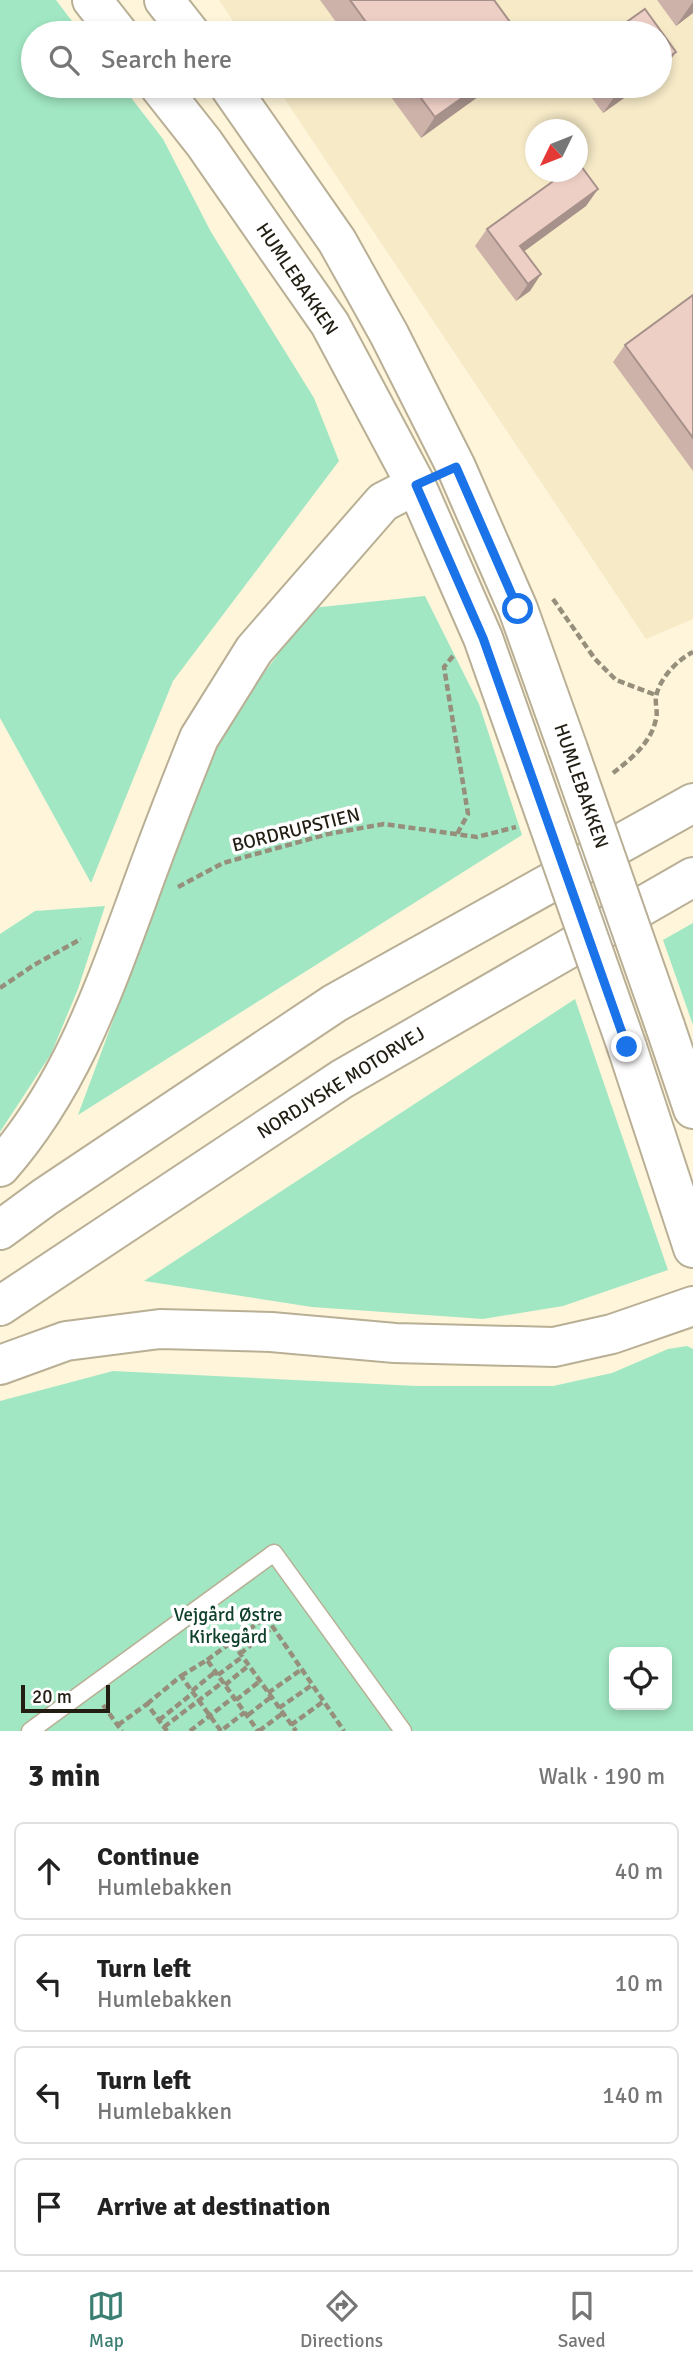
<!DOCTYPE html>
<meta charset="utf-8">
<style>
body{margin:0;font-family:Signika,sans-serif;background:#f2f2f2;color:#222}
.controls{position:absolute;right:21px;bottom:21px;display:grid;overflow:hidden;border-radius:10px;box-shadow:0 4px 10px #0003}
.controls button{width:63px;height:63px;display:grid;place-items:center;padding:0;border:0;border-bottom:2px solid #e0e0e0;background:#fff;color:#222;font:35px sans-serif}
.compass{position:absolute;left:525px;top:119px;width:63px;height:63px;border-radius:50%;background:#fff;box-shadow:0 4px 10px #0003;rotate:227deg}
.scale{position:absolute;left:21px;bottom:18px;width:89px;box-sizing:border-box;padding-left:7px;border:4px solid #221e14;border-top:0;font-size:19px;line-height:24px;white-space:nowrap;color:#221e14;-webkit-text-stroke:5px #fff;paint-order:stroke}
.stop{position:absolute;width:21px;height:21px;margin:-16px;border:5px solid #1a73e8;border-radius:50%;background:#fff}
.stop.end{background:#1a73e8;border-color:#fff;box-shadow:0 2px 7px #0008}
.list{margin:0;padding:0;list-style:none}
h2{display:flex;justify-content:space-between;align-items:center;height:91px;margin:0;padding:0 28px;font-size:30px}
h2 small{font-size:23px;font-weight:400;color:#767676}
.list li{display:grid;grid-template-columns:46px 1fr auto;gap:21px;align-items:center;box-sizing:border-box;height:98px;margin:0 14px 14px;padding:0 14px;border:2px solid #e0e0e0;border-radius:10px}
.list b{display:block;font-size:26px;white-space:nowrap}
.list p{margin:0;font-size:23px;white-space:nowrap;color:#767676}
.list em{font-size:23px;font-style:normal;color:#767676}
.icon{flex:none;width:38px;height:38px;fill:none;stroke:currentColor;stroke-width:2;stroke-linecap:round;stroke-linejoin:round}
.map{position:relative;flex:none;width:693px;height:1731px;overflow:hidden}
.search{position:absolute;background:#fff;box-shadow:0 4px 10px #0003;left:21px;right:21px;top:21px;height:77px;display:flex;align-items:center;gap:18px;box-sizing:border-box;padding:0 24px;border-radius:38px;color:#767676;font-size:26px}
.sheet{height:539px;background:#fff}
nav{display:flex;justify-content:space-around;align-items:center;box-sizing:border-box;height:98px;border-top:2px solid #e0e0e0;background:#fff;font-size:19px;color:#767676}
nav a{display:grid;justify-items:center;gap:4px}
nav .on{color:#3b7f73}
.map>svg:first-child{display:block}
</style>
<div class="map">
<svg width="693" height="1731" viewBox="0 0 693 1731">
<rect width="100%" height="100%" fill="#fff5da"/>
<!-- built -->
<path fill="#f6eac7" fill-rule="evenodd" d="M219,0H693V619L646,639L276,86H660V33H241ZM536,130H578V172H536Z"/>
<!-- green -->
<path fill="#a1e7c3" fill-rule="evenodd" d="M0,0H56L81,33H33V86H122L163,139L211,232L314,398L339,461L173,681L91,883L0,718Z
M425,596L479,704L522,835L78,1115L200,786L228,722L312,608Z
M105,906L78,989L51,1054L0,1132V934L35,911Z
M693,923V1025L663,940Z
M575,999L668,1270L563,1306L483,1319L312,1307L144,1281Z
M687,1346L693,1349V1731H0V1401L113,1371L417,1386H553L612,1373L668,1349ZM614,1652H667V1705H614Z"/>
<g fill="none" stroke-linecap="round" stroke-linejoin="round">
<!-- lane casing -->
<g stroke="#b8af95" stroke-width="19">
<path id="lane" d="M30,1731L274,1553L403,1731"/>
</g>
<!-- secondary casing -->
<g stroke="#b8af95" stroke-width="42">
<path id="secondary" d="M92,0L118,33
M164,0L190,33
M159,86L204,143L330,324L416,485L483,638L531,774
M229,86L337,241L389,334L456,467L518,609L568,749
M665,1026L693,1109
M627,1047L693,1248"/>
</g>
<!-- highway casing -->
<g stroke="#b8af95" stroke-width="42">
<path id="highway" d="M0,1167C68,1090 101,998 136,903C156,847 177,793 199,738L254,650L383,502L416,485
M0,1230L45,1197L335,1003L693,803
M0,1306L342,1079L693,877
M0,1365L66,1341L160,1329L271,1332L395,1343L554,1347L612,1334L693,1306"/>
</g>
<!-- path -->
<path stroke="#968f7c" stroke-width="4.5" stroke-dasharray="7 3.5" stroke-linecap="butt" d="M553,599L595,659L616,680L656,695
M453,656L444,667L468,814L457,834
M613,773C631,759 651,743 656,719C658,712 655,705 656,697C659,679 677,660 693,652
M178,887L223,863L328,834L384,824L477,837L516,827
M0,988L34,965L81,939
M232,1642L266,1617L344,1731
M240,1654L273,1627
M207,1660L232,1642L296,1731
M218,1675L242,1657
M181,1676L207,1660L258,1731
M225,1685L248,1666
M192,1691L215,1672
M268,1693L302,1669
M236,1700L260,1681
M147,1704L181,1676L221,1731L245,1712
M103,1705L122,1731
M279,1708L312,1685
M248,1715L271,1697
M159,1720L193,1693
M118,1725L147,1704L167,1731
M291,1725L324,1701
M164,1727L223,1682
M190,1731L234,1697
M259,1731L283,1713"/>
<!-- lane -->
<use href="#lane" stroke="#fff" stroke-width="16"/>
<!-- secondary -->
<use href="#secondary" stroke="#fff" stroke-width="38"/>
<!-- highway -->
<use href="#highway" stroke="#fff" stroke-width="38"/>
<!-- secondary-bridge casing -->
<g stroke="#b8af95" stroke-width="42" stroke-linecap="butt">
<path id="secondary-bridge" d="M568,749L665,1026
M531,774L627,1047"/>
</g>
<!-- secondary-bridge -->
<use href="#secondary-bridge" stroke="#fff" stroke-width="38"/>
</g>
<!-- wall -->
<path fill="#cdb2aa" d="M320,0H494L518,33H344Z
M657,0H693V13L676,26Z
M383,86H493L421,138Z
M583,86H641L603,113Z
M598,189L586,206L524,251L541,274L530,291L516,301L475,246L487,229Z
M693,295V471L613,362L625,345Z"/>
<!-- shaded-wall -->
<path fill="#a7918b" d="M693,2V13L676,26Z
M676,52L664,69L660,72V63Z
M479,86H493L421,138L435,117Z
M629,86H641L603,113L615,96Z
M598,189L586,206L511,261L520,246Z
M541,274L530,291L516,301L528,284Z"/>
<!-- building -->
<path fill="#eecfc6" stroke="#a7918b" stroke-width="2" d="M350,0H494L518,33H374Z
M645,9L676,52L660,63V33H611Z
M412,86H479L435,117Z
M607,86H629L615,96Z
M578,162L598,189L520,246L541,274L528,284L487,229L566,172H578Z
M693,295V438L625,345Z"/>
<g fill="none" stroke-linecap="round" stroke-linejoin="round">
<!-- route -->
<path stroke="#1a73e8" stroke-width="9" d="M518,609L456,467L416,485L483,638L627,1047"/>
</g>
<g text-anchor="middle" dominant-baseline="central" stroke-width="7" stroke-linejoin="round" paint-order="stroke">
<!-- street labels -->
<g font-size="19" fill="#221e14" stroke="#fff">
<text transform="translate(297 279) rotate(56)">HUMLEBAKKEN</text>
<text transform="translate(581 786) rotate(71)">HUMLEBAKKEN</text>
<text transform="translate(296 830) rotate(-14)">BORDRUPSTIEN</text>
<text transform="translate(341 1083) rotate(-32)">NORDJYSKE MOTORVEJ</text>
</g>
<!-- park labels -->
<g font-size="19" fill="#0f402c" stroke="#fff">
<text x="228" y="1615">Vejgård Østre<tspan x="228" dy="22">Kirkegård</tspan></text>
</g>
</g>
</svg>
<div class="controls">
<button><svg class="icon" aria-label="locate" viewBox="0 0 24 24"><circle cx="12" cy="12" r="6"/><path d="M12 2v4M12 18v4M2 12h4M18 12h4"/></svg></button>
</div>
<svg class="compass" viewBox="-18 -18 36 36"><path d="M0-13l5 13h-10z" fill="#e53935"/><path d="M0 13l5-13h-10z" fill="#767676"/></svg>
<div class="scale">20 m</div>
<div class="stop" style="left:518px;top:609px"></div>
<div class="stop end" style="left:627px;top:1047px"></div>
<div class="search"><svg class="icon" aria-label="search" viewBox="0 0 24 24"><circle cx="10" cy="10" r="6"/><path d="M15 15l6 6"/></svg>Search here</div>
</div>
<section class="sheet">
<h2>3 min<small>Walk · 190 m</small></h2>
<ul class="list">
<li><svg class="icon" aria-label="ahead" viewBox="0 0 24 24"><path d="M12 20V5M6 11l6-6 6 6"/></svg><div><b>Continue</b><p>Humlebakken</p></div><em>40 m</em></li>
<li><svg class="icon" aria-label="left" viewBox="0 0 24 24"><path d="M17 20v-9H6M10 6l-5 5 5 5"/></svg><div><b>Turn left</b><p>Humlebakken</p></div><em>10 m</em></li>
<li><svg class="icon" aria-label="left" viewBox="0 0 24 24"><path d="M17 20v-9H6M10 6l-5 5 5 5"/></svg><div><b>Turn left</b><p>Humlebakken</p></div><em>140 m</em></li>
<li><svg class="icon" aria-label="arrive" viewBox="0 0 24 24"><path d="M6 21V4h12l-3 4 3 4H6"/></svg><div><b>Arrive at destination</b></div></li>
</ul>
</section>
<nav>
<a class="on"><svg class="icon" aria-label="map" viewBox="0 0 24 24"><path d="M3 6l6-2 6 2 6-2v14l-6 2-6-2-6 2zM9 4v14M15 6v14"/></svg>Map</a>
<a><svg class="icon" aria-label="directions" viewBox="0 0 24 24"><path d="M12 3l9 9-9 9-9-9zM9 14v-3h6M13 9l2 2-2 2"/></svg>Directions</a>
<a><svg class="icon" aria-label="saved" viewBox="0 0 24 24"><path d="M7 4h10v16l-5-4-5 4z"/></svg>Saved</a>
</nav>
